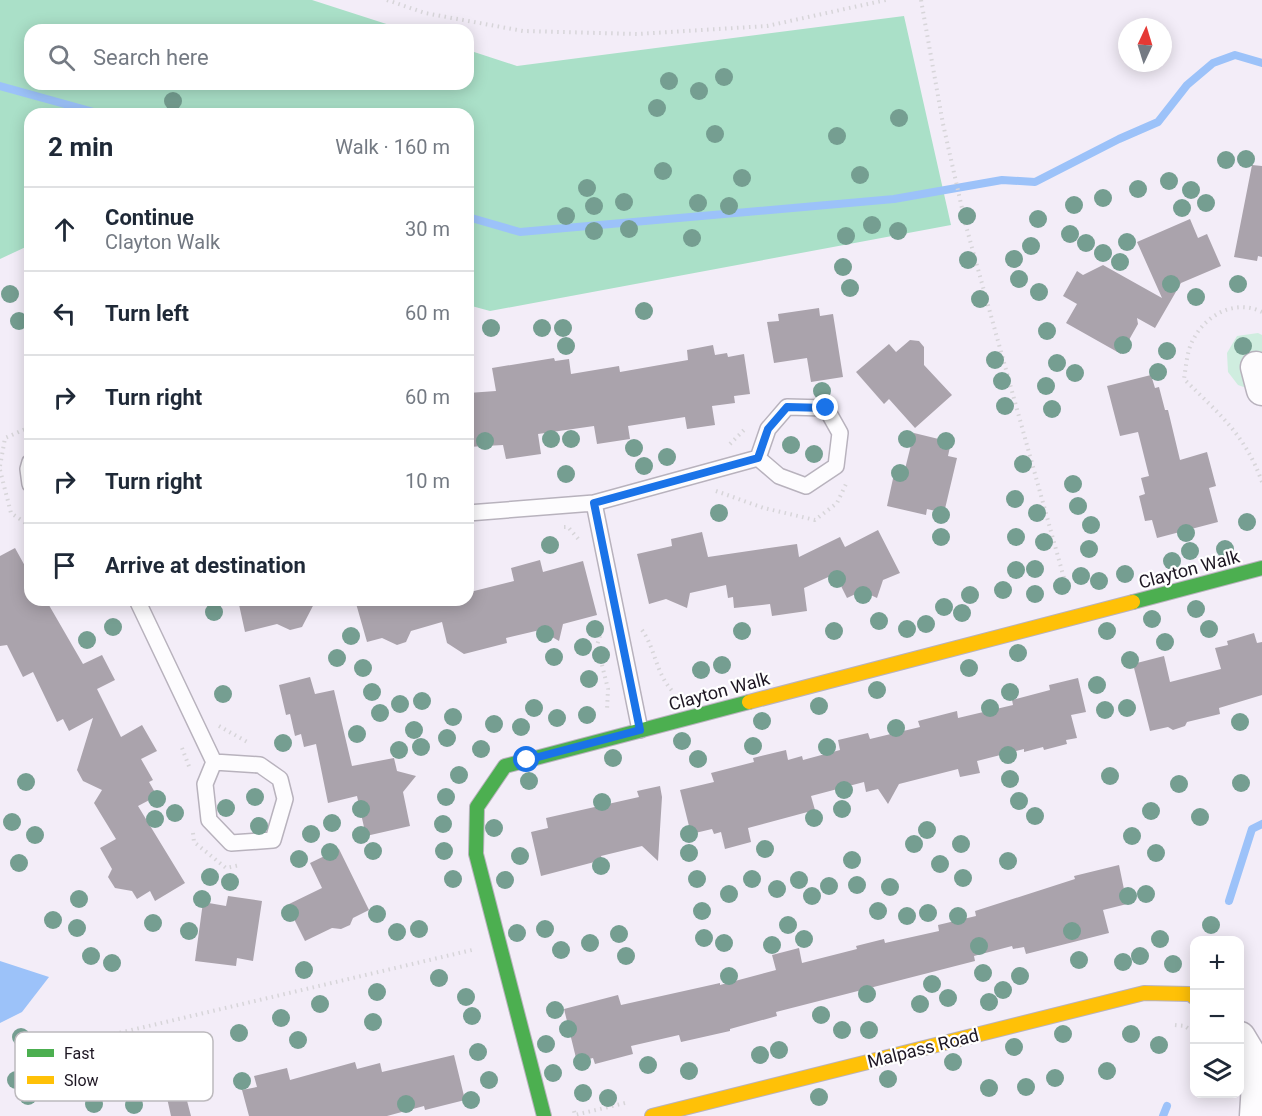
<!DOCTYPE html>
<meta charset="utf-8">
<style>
body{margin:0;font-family:Roboto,sans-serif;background:#f2f2f3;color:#1f2937}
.controls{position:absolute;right:18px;bottom:18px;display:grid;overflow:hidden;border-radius:12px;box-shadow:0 3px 15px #0003}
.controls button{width:54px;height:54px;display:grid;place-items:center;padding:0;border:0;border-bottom:2px solid #e0e1e3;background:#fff;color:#1f2937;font:30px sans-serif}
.compass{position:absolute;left:1118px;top:18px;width:54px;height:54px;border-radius:50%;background:#fff;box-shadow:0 3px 15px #0003;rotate:4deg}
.stop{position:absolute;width:18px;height:18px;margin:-14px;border:4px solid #1a73e8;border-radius:50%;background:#fff}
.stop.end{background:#1a73e8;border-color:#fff;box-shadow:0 2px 6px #0008}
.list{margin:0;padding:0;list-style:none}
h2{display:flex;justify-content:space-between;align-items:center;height:78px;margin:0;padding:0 24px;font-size:26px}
h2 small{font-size:20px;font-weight:400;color:#747a83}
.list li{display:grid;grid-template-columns:39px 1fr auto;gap:18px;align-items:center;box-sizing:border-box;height:84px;padding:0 24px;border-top:2px solid #e0e1e3}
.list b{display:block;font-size:22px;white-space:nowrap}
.list p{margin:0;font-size:20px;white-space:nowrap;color:#747a83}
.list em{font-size:20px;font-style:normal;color:#747a83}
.icon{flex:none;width:33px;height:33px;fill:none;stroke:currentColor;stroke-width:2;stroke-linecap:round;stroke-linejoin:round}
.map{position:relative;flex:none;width:1262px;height:1116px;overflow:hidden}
.search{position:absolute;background:#fff;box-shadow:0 3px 15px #0003;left:24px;top:24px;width:450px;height:66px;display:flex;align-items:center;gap:15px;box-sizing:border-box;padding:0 21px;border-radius:18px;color:#747a83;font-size:22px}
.panel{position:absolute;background:#fff;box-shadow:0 3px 15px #0003;left:24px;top:108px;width:450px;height:498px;border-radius:18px}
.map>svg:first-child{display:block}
</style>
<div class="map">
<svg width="1262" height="1116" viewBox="0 0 1262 1116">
<rect width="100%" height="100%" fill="#f3edf8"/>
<!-- green -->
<path fill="#cfeddf" d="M1258,333L1262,335V389L1255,391L1238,385L1228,372L1227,353L1237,336Z"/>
<!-- forest -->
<path fill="#aae0c8" d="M0,0H312L405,30H30V84H468V50L517,66L904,16L951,225L490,311L468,305V114H30V245L0,259Z"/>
<!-- water -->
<path fill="#9cc2f9" d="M0,961L49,977L22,1012L0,1023Z"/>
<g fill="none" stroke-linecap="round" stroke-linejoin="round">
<!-- stream -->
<path stroke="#9cc2f9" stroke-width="8" d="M0,86L101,114
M468,217L520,232L894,199L1002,180L1035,182L1119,139L1158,122L1187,85L1213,63L1235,55L1262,63
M1229,901L1252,829L1262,824
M1163,1116L1167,1106"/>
</g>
<!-- building -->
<path fill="#aaa3ac" d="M1252,165L1262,166V257L1258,256L1257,261L1234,257Z
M1190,219L1198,238L1207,234L1221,266L1181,283L1155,328L1137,318L1138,324L1121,354L1066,323L1077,304L1063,296L1077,271L1083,275L1103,265L1162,298L1137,242Z
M819,308L820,316L833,314L843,377L811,382L807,358L774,363L767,322L779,321L778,314Z
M910,340L919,341L924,347V365L952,395L915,428L889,399L884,404L856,372L889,344L896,352Z
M713,345L715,355L727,353L728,357L744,354L750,394L734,396L735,403L712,406L715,425L687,429L685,417L628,426L630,439L597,444L594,426L538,434L541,454L506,459L503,445L468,447V393L496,391L492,368L554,358L555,361L569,359L571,374L619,366L620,372L688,360L687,350Z
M1151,375L1155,388L1159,387L1165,410H1168L1180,460L1207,452L1216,486L1209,488L1218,522L1157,538L1152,520L1145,521L1139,496L1145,494L1141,478L1149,476L1138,432L1120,436L1107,386Z
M914,433L951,442L948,456L957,458L944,513L927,509L926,515L887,506L894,474L903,477Z
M878,530L900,573L883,580L877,598L862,591L847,598L835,574L804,588L807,611L772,616L770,604L734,608L733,597L728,598L726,585L690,593L687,608L666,599L649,604L637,554L672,546L671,539L702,532L708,557L797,544L799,557L840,537L845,547Z
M15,548L30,575V600H46L83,664L102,655L115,680L97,689L121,737L142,725L157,751L141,759L153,780L149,782L157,796L138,806L185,883L155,901L150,891L137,899L132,891L115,888L108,877L112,869L100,848L116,839L94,803L102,790L83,781L77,770L93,718L69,731L63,719L57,722L33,672L23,677L7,645L0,646V556Z
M540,560L543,572L583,561L597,615L563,624L559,641L540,630L506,638L507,643L464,654L447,643L442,622L411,631L406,642L397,645L382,638L367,642L355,600H469L470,592L514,581L511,568Z
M238,600H316L302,627L290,630L277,624L245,632Z
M1254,633L1257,643L1262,642V695L1219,708L1220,714L1187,722L1185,726L1173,730L1168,727L1150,731L1133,664L1164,656L1170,682L1221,669L1215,648L1228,645L1227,641Z
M310,677L315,694L334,690L352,766L394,758L397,771L416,776L403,792L410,826L366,836L357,796L328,803L316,744L304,747L301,734L295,736L290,714L286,715L279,685Z
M1078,678L1086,712L1071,715L1077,738L1066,740L1067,744L1044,750L1043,747L1024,752V749L977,761L980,773L960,777L958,769L899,784L888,804L878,789L866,792L864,782L811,796L815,810L748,828L751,842L725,849L721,832L714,834L712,829L691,834L680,790L714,782L711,773L754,762L753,758L786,750L788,760L802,756L803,760L840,750L838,740L868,733L870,739L920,727L918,721L957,711L958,718L1013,705L1012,700L1050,690L1049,685Z
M660,786L662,797L658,861L642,846L601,856L602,860L541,876L531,832L548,828L546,818L639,797L637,791Z
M339,849L369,910L353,918L350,925L341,929L332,928L305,941L287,905L322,888L310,863Z
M1119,865L1127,904L1103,910L1109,933L1026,954L1024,947L1013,949L1012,946L974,956L975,961L776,1012L777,1016L730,1029V1031L681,1042L679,1035L631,1046L633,1054L595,1064L593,1058L577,1062L564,1009L618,995L621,1005L720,983V985L776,970L772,955L799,948L802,963L857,949L856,946L884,939L885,943L939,931L938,925L976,916L975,911L1075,879L1074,876Z
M228,896L262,901L253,961L237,958L236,966L195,961L203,902L226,906Z
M454,1055L465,1100L425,1110L424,1106L387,1116H249L242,1090L257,1087L254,1076L287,1068L290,1080L355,1062L357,1069L380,1063L382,1072Z
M185,1093L191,1116H171L167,1098Z"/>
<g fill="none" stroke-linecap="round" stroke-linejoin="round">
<!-- lane casing -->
<g stroke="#b8b2bd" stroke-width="18">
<path id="lane" d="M30,462L28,469L30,484
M594,503L758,458L768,429L787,407L826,408L840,433L836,466L806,486L779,476L758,458
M468,513L594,503L640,730
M137,600L214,762L205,784L209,820L231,843L273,840L285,799L280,779L260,765L214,762"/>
</g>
<!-- street casing -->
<g stroke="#b8b2bd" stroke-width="33">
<path id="street" d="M1256,367L1262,390
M1240,1037L1258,1067L1255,1116"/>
</g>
<!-- fast casing -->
<g stroke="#b8b2bd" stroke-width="16">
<path id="fast" d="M1133,602L1262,568
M544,1116L476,854L477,807L505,766L749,702"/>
</g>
<!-- slow casing -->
<g stroke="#b8b2bd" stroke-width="16">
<path id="slow" d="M749,702L1133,602
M652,1116L1144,993L1190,994L1194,997"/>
</g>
<!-- path -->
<path stroke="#d7d5d9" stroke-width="4" stroke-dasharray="1.5 4.5" stroke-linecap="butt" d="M387,0L425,13L523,31L637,34L767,26L886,0
M921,0L943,124L966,226L1067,589
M1262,312C1236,299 1207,314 1194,338C1187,349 1186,367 1184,379C1218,413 1245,434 1262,482
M730,444L746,428
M0,466L5,438L30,427
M0,470L11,513L30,526
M716,491L764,508L815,520L837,503L846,484
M564,527H568L580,541
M642,630C656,650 655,672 673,692
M600,636L597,645L608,689L607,710
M219,726L249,743
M182,748L190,769
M193,833L194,842L226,868L240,865
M1175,1025L1185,1026L1194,1033
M38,1052L472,950
M574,1111L575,1115L625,1103"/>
<!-- lane -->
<use href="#lane" stroke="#fdfcfe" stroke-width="15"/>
<!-- street -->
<use href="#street" stroke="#fdfcfe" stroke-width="30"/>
<!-- fast -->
<use href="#fast" stroke="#4caf50" stroke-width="14"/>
<!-- slow -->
<use href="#slow" stroke="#ffc107" stroke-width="14"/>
</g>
<!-- trees -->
<g fill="#759e91">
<circle cx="724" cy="77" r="9"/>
<circle cx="669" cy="81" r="9"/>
<circle cx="699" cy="91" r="9"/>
<circle cx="173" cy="101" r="9"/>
<circle cx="657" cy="108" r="9"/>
<circle cx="899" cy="118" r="9"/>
<circle cx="715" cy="134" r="9"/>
<circle cx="837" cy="136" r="9"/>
<circle cx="1246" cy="159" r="9"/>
<circle cx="1226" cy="160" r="9"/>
<circle cx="663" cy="171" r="9"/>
<circle cx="860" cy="175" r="9"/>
<circle cx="742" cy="178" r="9"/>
<circle cx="1169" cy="181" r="9"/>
<circle cx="587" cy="188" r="9"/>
<circle cx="1138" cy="189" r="9"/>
<circle cx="1191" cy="190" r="9"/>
<circle cx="1103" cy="198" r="9"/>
<circle cx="624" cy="202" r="9"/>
<circle cx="698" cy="203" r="9"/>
<circle cx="1206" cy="203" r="9"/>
<circle cx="1074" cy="205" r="9"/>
<circle cx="594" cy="206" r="9"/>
<circle cx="729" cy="206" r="9"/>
<circle cx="1182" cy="208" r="9"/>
<circle cx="566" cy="216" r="9"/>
<circle cx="967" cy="216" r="9"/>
<circle cx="1038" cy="219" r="9"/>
<circle cx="872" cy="225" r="9"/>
<circle cx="629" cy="229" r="9"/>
<circle cx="594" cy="231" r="9"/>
<circle cx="898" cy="231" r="9"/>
<circle cx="1070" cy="234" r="9"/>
<circle cx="846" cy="236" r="9"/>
<circle cx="692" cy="238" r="9"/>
<circle cx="1127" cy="242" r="9"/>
<circle cx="1086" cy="243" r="9"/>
<circle cx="1031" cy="246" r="9"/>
<circle cx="1103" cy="253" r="9"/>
<circle cx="1014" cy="259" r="9"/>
<circle cx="968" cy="260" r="9"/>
<circle cx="1120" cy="262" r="9"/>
<circle cx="843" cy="267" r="9"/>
<circle cx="1019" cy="279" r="9"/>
<circle cx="1171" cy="284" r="9"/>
<circle cx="1238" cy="284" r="9"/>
<circle cx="850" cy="288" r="9"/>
<circle cx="1039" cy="292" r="9"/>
<circle cx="10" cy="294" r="9"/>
<circle cx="1196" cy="297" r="9"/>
<circle cx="980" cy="299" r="9"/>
<circle cx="644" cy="311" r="9"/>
<circle cx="19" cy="321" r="9"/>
<circle cx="491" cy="328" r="9"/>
<circle cx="542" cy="328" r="9"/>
<circle cx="563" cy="328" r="9"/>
<circle cx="1047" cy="331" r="9"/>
<circle cx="1123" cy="345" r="9"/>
<circle cx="566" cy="346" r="9"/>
<circle cx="1243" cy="346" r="9"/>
<circle cx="1167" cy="351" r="9"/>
<circle cx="995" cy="360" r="9"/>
<circle cx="1057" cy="363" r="9"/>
<circle cx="1158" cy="372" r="9"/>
<circle cx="1075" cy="373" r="9"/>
<circle cx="1002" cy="381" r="9"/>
<circle cx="1046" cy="386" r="9"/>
<circle cx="822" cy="391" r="9"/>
<circle cx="1005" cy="406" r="9"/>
<circle cx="1052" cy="409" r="9"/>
<circle cx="551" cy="439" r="9"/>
<circle cx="571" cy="439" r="9"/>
<circle cx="907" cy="439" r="9"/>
<circle cx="485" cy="441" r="9"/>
<circle cx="946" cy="441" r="9"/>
<circle cx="791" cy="445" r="9"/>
<circle cx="634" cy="448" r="9"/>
<circle cx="814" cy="454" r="9"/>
<circle cx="667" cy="457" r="9"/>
<circle cx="1023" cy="464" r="9"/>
<circle cx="644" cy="466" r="9"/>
<circle cx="900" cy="473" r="9"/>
<circle cx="566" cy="474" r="9"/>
<circle cx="1073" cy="484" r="9"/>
<circle cx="1015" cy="499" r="9"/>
<circle cx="1078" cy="506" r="9"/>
<circle cx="719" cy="513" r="9"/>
<circle cx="1037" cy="513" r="9"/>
<circle cx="941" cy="515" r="9"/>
<circle cx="1247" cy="522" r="9"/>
<circle cx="1091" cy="525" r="9"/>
<circle cx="1186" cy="533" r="9"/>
<circle cx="941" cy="537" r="9"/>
<circle cx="1016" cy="537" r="9"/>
<circle cx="1044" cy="542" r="9"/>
<circle cx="550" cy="545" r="9"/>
<circle cx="1089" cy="549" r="9"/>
<circle cx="1225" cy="549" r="9"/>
<circle cx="1190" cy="551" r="9"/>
<circle cx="1172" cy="561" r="9"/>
<circle cx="1035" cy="569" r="9"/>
<circle cx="1016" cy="570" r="9"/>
<circle cx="1125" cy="574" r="9"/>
<circle cx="1081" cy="576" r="9"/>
<circle cx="837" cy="579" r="9"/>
<circle cx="1099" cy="581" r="9"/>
<circle cx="1062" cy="586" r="9"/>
<circle cx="1003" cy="590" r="9"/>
<circle cx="1035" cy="594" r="9"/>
<circle cx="863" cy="595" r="9"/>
<circle cx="970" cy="595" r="9"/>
<circle cx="944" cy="607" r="9"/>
<circle cx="1196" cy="609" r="9"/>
<circle cx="214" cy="612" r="9"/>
<circle cx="962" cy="613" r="9"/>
<circle cx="1152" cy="619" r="9"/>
<circle cx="879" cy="621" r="9"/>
<circle cx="926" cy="624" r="9"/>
<circle cx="113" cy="627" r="9"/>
<circle cx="595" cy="629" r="9"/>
<circle cx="907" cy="629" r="9"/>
<circle cx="1209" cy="629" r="9"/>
<circle cx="742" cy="631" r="9"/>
<circle cx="834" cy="631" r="9"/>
<circle cx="1107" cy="631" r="9"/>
<circle cx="545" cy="634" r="9"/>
<circle cx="351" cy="636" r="9"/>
<circle cx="87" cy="640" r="9"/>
<circle cx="1165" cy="642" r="9"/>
<circle cx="583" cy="647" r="9"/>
<circle cx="1018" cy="653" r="9"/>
<circle cx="601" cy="655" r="9"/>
<circle cx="554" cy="657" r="9"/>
<circle cx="337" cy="658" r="9"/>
<circle cx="1130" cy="660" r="9"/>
<circle cx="722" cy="665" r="9"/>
<circle cx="363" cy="668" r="9"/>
<circle cx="969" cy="668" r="9"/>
<circle cx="701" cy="670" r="9"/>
<circle cx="589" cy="679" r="9"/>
<circle cx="1097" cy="685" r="9"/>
<circle cx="877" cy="690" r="9"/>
<circle cx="372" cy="692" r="9"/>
<circle cx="1010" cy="692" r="9"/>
<circle cx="223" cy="694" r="9"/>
<circle cx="422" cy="701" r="9"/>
<circle cx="400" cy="704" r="9"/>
<circle cx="819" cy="706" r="9"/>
<circle cx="534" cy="708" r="9"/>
<circle cx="990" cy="708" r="9"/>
<circle cx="1127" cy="708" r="9"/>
<circle cx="1105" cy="710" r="9"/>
<circle cx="380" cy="713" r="9"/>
<circle cx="587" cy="715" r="9"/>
<circle cx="453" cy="717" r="9"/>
<circle cx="557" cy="718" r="9"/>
<circle cx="762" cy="721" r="9"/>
<circle cx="1240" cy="722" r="9"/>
<circle cx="494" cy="724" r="9"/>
<circle cx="521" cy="727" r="9"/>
<circle cx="896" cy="728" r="9"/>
<circle cx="414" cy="730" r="9"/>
<circle cx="357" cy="734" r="9"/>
<circle cx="447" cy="738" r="9"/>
<circle cx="682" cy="741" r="9"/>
<circle cx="283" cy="743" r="9"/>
<circle cx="753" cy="746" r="9"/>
<circle cx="421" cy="747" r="9"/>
<circle cx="827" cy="747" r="9"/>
<circle cx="481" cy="749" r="9"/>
<circle cx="399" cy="750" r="9"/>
<circle cx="1008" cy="755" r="9"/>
<circle cx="613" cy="758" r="9"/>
<circle cx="698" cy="759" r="9"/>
<circle cx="459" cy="775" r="9"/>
<circle cx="1110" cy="776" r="9"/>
<circle cx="1010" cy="779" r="9"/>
<circle cx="529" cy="781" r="9"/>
<circle cx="26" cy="782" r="9"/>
<circle cx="1241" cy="783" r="9"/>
<circle cx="1179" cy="784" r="9"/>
<circle cx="844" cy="790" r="9"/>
<circle cx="255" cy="797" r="9"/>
<circle cx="446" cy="797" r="9"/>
<circle cx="157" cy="799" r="9"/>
<circle cx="1019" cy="801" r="9"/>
<circle cx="602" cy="802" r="9"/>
<circle cx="226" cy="808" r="9"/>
<circle cx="361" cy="809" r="9"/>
<circle cx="842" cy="809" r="9"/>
<circle cx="1151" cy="811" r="9"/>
<circle cx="175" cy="813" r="9"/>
<circle cx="1035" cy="816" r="9"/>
<circle cx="1200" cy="817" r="9"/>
<circle cx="814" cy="818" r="9"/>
<circle cx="155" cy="819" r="9"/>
<circle cx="12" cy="822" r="9"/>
<circle cx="332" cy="823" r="9"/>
<circle cx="443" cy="824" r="9"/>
<circle cx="259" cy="826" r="9"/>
<circle cx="494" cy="828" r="9"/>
<circle cx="927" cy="830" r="9"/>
<circle cx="311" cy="834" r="9"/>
<circle cx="689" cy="834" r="9"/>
<circle cx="35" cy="835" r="9"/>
<circle cx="361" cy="835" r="9"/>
<circle cx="1132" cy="836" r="9"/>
<circle cx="914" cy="844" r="9"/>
<circle cx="961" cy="844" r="9"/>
<circle cx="765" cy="849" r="9"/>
<circle cx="373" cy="851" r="9"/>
<circle cx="444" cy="851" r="9"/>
<circle cx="330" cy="852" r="9"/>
<circle cx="689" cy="853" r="9"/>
<circle cx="1156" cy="853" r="9"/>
<circle cx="520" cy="856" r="9"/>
<circle cx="299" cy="859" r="9"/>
<circle cx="852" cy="860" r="9"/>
<circle cx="1008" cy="861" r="9"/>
<circle cx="19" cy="863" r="9"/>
<circle cx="940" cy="864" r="9"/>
<circle cx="601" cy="866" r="9"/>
<circle cx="210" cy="877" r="9"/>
<circle cx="963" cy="878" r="9"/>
<circle cx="453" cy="879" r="9"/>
<circle cx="697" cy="879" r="9"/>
<circle cx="752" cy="879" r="9"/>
<circle cx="505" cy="880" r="9"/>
<circle cx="799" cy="880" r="9"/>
<circle cx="230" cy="882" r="9"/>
<circle cx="857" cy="885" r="9"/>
<circle cx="829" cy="886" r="9"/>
<circle cx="890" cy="887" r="9"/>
<circle cx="777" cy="889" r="9"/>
<circle cx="729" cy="894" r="9"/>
<circle cx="1146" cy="894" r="9"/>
<circle cx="812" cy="896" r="9"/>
<circle cx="1128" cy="896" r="9"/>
<circle cx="79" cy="899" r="9"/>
<circle cx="202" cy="899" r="9"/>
<circle cx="702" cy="911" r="9"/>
<circle cx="878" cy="911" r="9"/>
<circle cx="290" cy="913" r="9"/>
<circle cx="928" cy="913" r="9"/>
<circle cx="377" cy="914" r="9"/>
<circle cx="907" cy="916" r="9"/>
<circle cx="958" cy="916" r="9"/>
<circle cx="53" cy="920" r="9"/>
<circle cx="153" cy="923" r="9"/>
<circle cx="788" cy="925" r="9"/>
<circle cx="1211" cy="925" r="9"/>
<circle cx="77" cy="928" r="9"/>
<circle cx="419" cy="929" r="9"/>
<circle cx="545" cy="929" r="9"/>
<circle cx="189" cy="931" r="9"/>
<circle cx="1072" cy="931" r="9"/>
<circle cx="397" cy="932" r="9"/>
<circle cx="517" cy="933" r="9"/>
<circle cx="619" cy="934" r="9"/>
<circle cx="704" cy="938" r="9"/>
<circle cx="804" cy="939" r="9"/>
<circle cx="1160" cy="939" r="9"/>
<circle cx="590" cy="943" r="9"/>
<circle cx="724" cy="943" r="9"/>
<circle cx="772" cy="945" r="9"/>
<circle cx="979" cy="946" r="9"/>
<circle cx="561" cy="950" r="9"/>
<circle cx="91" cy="956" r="9"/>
<circle cx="626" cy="956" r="9"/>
<circle cx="1140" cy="956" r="9"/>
<circle cx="1079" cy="960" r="9"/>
<circle cx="1123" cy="962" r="9"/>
<circle cx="112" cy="963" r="9"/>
<circle cx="1173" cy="964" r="9"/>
<circle cx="304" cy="970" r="9"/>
<circle cx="983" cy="973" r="9"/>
<circle cx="729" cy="976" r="9"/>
<circle cx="1020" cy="976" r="9"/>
<circle cx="439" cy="978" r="9"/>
<circle cx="932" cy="984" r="9"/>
<circle cx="1003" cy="990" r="9"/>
<circle cx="377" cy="992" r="9"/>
<circle cx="867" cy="994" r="9"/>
<circle cx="466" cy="997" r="9"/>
<circle cx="948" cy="998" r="9"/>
<circle cx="989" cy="1002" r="9"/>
<circle cx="320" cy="1004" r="9"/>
<circle cx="920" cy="1004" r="9"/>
<circle cx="555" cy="1010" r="9"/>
<circle cx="821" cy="1015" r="9"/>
<circle cx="472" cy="1016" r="9"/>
<circle cx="281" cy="1018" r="9"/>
<circle cx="373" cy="1022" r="9"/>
<circle cx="568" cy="1029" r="9"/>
<circle cx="842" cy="1030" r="9"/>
<circle cx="869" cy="1030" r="9"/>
<circle cx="239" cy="1033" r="9"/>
<circle cx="1063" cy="1034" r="9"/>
<circle cx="1131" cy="1034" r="9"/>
<circle cx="21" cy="1037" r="9"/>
<circle cx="298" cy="1040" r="9"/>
<circle cx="546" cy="1044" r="9"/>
<circle cx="1159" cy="1045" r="9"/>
<circle cx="1014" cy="1047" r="9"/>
<circle cx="779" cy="1050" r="9"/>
<circle cx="478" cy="1052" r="9"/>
<circle cx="760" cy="1055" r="9"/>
<circle cx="582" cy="1062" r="9"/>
<circle cx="953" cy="1062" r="9"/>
<circle cx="648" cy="1065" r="9"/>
<circle cx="689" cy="1071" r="9"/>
<circle cx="1107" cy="1071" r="9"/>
<circle cx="553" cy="1073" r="9"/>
<circle cx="1055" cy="1078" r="9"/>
<circle cx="888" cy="1079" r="9"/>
<circle cx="16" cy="1080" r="9"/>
<circle cx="489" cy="1080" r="9"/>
<circle cx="242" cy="1081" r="9"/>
<circle cx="1026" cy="1087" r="9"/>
<circle cx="989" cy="1088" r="9"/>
<circle cx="583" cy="1093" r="9"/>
<circle cx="28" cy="1096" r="9"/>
<circle cx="819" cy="1097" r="9"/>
<circle cx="608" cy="1098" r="9"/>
<circle cx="471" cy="1100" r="9"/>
<circle cx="94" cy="1104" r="9"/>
<circle cx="406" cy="1104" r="9"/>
<circle cx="134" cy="1105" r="9"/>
</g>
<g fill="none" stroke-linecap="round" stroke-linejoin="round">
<!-- route -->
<path stroke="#1a73e8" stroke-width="8" d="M527,760L640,730L594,503L758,458L768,429L787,407L826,408"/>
</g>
<g text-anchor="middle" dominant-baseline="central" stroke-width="4.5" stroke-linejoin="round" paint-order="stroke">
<!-- street labels -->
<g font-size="18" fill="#1e1723" stroke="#fff">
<text transform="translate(1189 569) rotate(-15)">Clayton Walk</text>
<text transform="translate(719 691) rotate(-15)">Clayton Walk</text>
<text transform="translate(923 1048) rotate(-14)">Malpass Road</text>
</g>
</g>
<!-- legend -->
<rect x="15" y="1032" width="198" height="69" rx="9" fill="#fff" stroke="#bcb9bd" stroke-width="1.5"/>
<rect x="27" y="1049" width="27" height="8" fill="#4caf50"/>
<rect x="27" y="1076" width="27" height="8" fill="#ffc107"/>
<g font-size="16" fill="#1e1723">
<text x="64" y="1059">Fast</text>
<text x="64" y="1086">Slow</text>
</g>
</svg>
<div class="controls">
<button>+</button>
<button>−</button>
<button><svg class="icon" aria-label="layers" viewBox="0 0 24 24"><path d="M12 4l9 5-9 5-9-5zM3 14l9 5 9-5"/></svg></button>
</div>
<svg class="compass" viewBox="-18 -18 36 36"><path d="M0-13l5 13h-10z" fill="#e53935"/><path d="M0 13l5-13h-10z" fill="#747a83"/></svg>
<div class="stop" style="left:527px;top:760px"></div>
<div class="stop end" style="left:826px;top:408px"></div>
<div class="search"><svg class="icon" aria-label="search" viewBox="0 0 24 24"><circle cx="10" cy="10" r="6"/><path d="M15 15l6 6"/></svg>Search here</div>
<section class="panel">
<h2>2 min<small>Walk · 160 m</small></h2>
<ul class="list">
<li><svg class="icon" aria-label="ahead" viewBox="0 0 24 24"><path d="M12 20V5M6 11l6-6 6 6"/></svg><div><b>Continue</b><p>Clayton Walk</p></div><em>30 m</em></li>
<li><svg class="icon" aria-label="left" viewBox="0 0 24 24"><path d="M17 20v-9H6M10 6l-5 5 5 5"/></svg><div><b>Turn left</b></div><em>60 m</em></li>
<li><svg class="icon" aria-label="right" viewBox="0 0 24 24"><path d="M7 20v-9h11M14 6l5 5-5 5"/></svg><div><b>Turn right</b></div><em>60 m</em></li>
<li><svg class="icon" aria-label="right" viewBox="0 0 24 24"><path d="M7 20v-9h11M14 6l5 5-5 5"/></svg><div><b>Turn right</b></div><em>10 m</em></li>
<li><svg class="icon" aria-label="arrive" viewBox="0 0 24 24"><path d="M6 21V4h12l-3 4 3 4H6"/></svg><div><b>Arrive at destination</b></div></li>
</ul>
</section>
</div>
